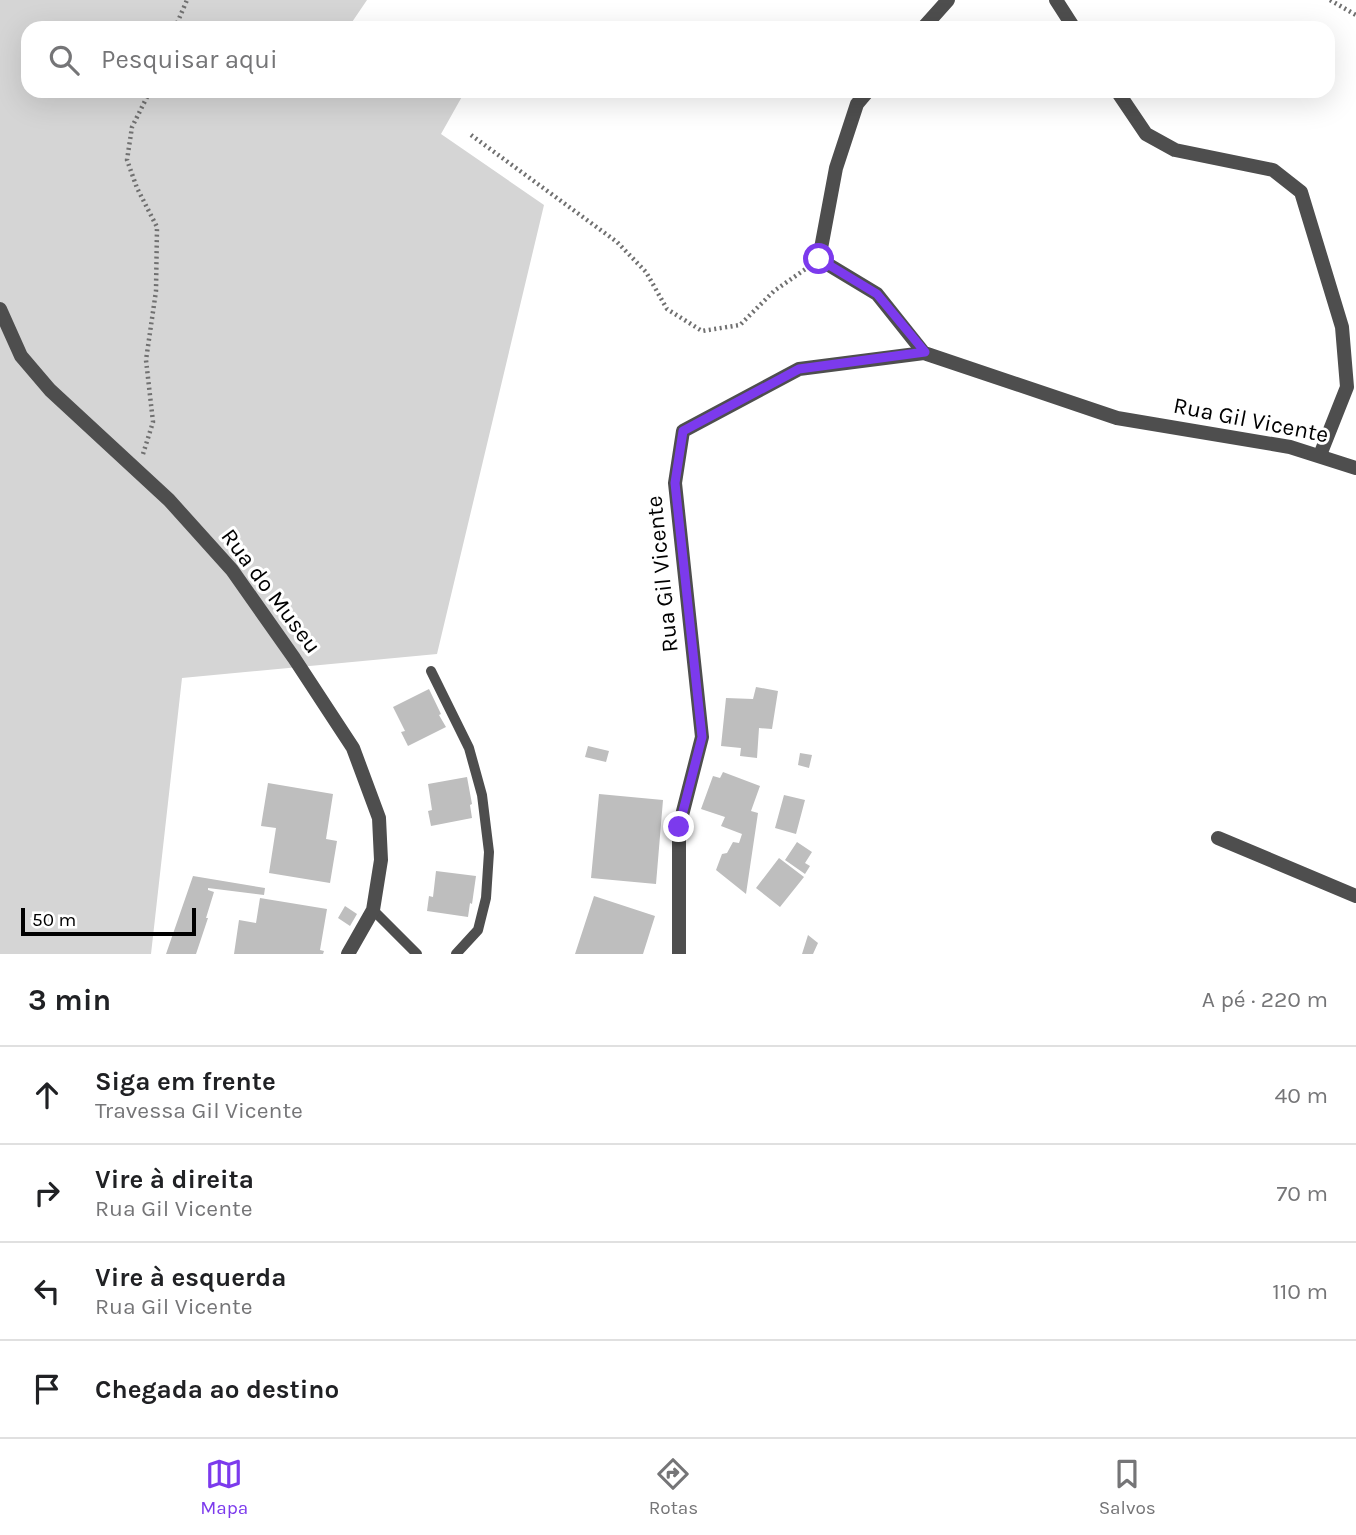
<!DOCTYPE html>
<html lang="pt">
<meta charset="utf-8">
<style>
body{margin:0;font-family:Karla,sans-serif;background:#f2f2f2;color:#202124}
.scale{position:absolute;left:21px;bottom:18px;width:175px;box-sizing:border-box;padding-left:7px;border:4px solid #000;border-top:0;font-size:19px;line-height:24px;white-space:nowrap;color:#000;-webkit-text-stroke:5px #fff;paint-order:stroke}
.stop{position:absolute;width:21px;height:21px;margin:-16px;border:5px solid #7c3aed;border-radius:50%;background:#fff}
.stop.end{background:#7c3aed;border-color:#fff;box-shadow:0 2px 7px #0008}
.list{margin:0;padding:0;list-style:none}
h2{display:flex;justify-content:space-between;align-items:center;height:91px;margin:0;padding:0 28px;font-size:30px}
h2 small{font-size:23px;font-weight:400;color:#757577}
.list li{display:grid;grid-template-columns:46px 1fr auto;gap:21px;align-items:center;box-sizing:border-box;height:98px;padding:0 28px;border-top:2px solid #e0e0e0}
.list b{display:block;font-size:26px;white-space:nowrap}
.list p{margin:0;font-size:23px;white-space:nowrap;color:#757577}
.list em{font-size:23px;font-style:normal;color:#757577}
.icon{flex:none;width:38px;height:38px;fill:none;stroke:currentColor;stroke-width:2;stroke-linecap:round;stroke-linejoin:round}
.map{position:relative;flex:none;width:1356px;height:954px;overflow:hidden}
.search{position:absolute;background:#fff;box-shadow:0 7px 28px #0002;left:21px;right:21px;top:21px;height:77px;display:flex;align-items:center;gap:18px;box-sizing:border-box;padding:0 24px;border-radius:21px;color:#757577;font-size:26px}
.sheet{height:483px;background:#fff}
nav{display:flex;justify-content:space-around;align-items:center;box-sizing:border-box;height:98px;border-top:2px solid #e0e0e0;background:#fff;font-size:19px;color:#757577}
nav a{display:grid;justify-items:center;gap:4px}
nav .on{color:#7c3aed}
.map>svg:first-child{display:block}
</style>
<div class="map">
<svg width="1356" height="954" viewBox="0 0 1356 954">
<rect width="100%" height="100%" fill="#fff"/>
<!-- green -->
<path fill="#d5d5d5" d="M0,0H367L348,28H28V91H458L464,93L441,134L544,205L437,654L182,678L151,954H0Z"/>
<!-- building -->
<path fill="#bebebe" d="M756,687L778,691L772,729L759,728L757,758L740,756L741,748L721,746L726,698L753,699Z
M429,689L441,714L439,715L446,727L408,746L401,732L405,731L393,707Z
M588,746L609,751L606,762L585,757Z
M800,753L812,755L809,768L798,765Z
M723,772L760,786L751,811L758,813L746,894L716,870L722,854L727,853L733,842L739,843L742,834L721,826L725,817L701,809L713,776L720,778Z
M467,777L472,804L470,805L472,818L431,826L428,811L432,810L428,784Z
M268,783L333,794L326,839L337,841L330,883L269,873L276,828L261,826Z
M599,794L663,800L656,884L591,878Z
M784,795L805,800L796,834L775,828Z
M797,842L812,852L805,863L810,866L805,874L785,860Z
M779,858L804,877L780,907L756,888Z
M436,871L476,876L472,904L470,903L468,917L427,911L429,896L433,897Z
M193,876L265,888L264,895L208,888V890L214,892L206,918H208L196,954H166Z
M594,896L655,916L643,954H575Z
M260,898L327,909L320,950L324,951L323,954H234L239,920L256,923Z
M345,906L357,914L350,926L338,918Z
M808,935L818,943L813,954H802Z"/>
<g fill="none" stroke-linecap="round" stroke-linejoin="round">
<!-- path -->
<path stroke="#707070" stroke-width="4.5" stroke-dasharray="2 3.5" stroke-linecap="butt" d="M1330,0L1356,15
M175,28L187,0
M471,135L617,242L646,272L667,309L702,331L740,325L774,291L807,268
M143,454L153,422L146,360L156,291L157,227L137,188L127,160L132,127L150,91"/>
<!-- service -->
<path stroke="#4e4e4e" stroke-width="10" d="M431,671L469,748L482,795L489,852L486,898L478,930L456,954
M373,910L417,954"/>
<!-- minor -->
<path stroke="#4e4e4e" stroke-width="14" d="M1056,0L1074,28
M923,28L948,0
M868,91L857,104L836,168L819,259L877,294L924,353
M1117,91L1146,134L1175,150L1273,170L1301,192L1342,327L1347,387L1320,455
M1218,838L1356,896
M679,954V827L702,737L675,483L683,431L799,369L924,353L1117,418L1290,447L1356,468"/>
<!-- tertiary -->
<path stroke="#4e4e4e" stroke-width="14" d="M0,309L21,356L50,390L169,500L232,570L294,658L353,748L379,818L381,860L373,910L348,954"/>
</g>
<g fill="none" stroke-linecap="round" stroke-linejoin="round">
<!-- route -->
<path stroke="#7c3aed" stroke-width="9" d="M679,827L702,737L675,483L683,431L799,369L925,352L877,294L819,259"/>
</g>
<g text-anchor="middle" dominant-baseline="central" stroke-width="6" stroke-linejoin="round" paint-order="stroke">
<!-- street labels -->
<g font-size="23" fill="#000" stroke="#fff">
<text transform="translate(1251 420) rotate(11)">Rua Gil Vicente</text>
<text transform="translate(662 574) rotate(-96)">Rua Gil Vicente</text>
<text transform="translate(271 591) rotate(53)">Rua do Museu</text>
</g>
</g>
</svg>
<div class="scale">50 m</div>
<div class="stop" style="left:819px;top:259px"></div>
<div class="stop end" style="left:679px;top:827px"></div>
<div class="search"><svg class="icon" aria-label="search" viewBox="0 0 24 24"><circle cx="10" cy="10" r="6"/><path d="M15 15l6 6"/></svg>Pesquisar aqui</div>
</div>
<section class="sheet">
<h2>3 min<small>A pé · 220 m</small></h2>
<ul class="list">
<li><svg class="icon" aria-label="ahead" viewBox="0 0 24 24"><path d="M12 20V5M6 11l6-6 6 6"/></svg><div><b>Siga em frente</b><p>Travessa Gil Vicente</p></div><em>40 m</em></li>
<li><svg class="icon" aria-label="right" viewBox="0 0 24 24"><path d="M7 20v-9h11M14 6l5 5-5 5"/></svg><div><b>Vire à direita</b><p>Rua Gil Vicente</p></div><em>70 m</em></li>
<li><svg class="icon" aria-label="left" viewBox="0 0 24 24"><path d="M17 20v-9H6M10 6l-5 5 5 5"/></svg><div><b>Vire à esquerda</b><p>Rua Gil Vicente</p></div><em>110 m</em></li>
<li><svg class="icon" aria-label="arrive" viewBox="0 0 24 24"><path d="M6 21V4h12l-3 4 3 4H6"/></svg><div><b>Chegada ao destino</b></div></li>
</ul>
</section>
<nav>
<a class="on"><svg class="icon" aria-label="map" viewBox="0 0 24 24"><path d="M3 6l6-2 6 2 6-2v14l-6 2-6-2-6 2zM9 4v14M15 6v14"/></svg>Mapa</a>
<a><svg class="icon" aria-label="directions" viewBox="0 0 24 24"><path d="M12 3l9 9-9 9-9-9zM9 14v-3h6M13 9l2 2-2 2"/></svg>Rotas</a>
<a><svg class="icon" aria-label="saved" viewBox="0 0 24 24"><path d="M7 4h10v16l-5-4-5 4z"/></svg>Salvos</a>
</nav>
